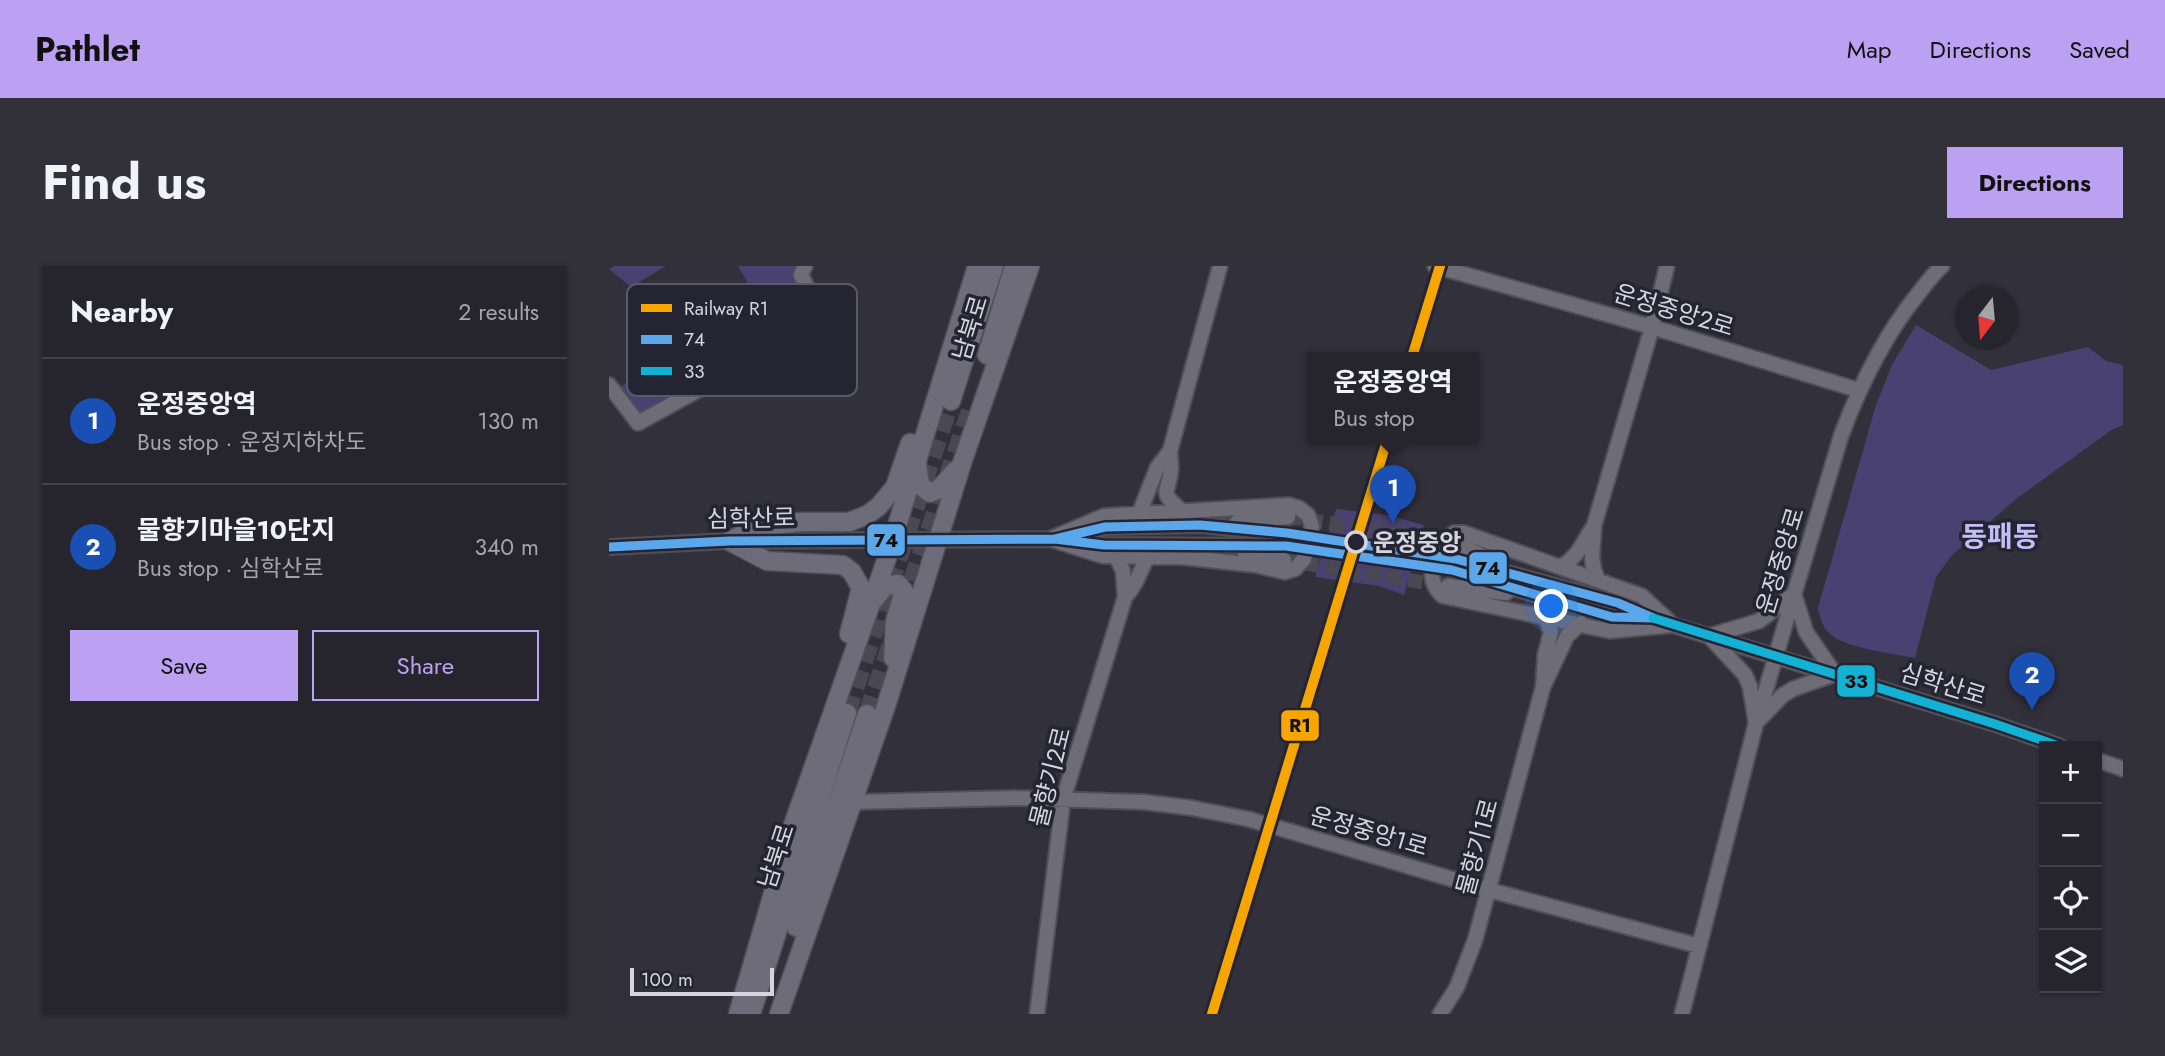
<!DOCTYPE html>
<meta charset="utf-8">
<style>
body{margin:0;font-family:Jost,"Noto Sans KR",sans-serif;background:#323038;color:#f1f3f6}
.controls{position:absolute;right:21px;bottom:21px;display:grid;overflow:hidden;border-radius:0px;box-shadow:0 2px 5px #0004}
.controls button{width:63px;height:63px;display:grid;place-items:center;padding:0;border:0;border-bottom:2px solid #424148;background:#26242c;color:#f1f3f6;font:35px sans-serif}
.compass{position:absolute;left:1346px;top:21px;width:63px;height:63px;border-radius:50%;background:#26242c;box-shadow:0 2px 5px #0004;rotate:196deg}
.scale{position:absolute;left:21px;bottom:18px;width:144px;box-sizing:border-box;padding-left:7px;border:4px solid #d5d4df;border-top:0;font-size:19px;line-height:24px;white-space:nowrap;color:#d5d4df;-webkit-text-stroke:5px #252433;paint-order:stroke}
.you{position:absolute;left:943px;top:341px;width:24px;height:24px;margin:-18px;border:5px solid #fff;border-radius:50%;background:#1a73e8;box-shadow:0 0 0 10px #1a73e833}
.badge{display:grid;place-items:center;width:46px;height:46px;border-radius:50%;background:#bca0f2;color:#fff;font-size:23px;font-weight:700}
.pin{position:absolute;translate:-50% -58px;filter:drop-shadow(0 2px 4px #0008)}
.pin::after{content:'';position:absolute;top:37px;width:24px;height:21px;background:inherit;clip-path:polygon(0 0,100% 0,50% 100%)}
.popup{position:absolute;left:698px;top:86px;width:172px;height:91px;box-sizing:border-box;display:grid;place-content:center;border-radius:0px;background:#26242c;filter:drop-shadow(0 2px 5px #0005);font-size:23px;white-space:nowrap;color:#a4a4a9}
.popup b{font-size:26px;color:#f1f3f6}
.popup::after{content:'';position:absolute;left:50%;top:100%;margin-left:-14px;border:14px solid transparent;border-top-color:#26242c}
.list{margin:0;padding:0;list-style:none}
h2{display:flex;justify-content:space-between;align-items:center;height:91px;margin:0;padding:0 28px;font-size:30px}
h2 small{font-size:23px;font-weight:400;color:#a4a4a9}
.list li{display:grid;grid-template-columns:46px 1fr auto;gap:21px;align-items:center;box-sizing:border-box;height:126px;padding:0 28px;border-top:2px solid #424148}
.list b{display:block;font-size:26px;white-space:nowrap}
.list p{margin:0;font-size:23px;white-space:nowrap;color:#a4a4a9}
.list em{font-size:23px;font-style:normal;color:#a4a4a9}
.actions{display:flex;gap:14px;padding:21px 28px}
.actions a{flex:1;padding:16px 0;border:2px solid #bca0f2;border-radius:0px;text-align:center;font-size:24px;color:#bca0f2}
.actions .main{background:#bca0f2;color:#111}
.icon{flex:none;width:38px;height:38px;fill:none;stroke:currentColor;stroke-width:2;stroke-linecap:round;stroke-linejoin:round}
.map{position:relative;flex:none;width:1514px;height:748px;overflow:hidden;border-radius:0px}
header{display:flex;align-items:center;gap:42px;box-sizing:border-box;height:98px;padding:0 35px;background:#bca0f2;color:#111}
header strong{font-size:33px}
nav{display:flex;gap:38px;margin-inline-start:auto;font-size:24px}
.intro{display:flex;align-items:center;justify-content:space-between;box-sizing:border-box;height:168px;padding:0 42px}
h1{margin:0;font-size:49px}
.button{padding:18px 32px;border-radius:0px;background:#bca0f2;color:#111;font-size:24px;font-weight:700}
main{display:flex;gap:42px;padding:0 42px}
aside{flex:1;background:#26242c;border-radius:0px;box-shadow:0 2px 5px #0004}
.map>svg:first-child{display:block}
</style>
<header>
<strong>Pathlet</strong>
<nav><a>Map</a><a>Directions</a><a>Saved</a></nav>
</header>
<div class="intro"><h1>Find us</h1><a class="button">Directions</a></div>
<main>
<aside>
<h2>Nearby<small>2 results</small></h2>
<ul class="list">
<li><span class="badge" style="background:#1a4fb4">1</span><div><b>운정중앙역</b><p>Bus stop · 운정지하차도</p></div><em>130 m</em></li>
<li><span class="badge" style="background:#1a4fb4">2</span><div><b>물향기마을10단지</b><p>Bus stop · 심학산로</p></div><em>340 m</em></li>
</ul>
<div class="actions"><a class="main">Save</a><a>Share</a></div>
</aside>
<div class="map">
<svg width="1514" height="748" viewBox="0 0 1514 748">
<rect width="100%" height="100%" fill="#32303a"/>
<!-- green -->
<path fill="#494172" d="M5,0H57L22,21L0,3Z
M129,0H190L195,32L164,52L157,49Z
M142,39L156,64L152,82L30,150L10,122L29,108L37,99Z
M48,40L65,70L37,87L38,46Z
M1307,59L1382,104L1479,81L1497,95L1514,99V159L1501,165L1407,233L1343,289L1327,311L1306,392C1283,387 1237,383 1220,367C1213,361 1211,351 1209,342L1267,139L1283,99Z
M727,243L778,249L815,259L795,329L770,320L706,311Z"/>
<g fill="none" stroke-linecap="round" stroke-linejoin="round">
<!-- minor-tunnel -->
<path stroke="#4a4953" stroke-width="14" stroke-dasharray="14 7" stroke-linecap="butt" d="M679,251L778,265L844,278
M678,267L847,293
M677,280L843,304
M675,294L836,320"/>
<!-- major-tunnel -->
<path stroke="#4a4953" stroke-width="18" stroke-dasharray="18 9" stroke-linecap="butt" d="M294,341L363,139
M238,447L342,135
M258,448L283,375"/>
<!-- minor casing -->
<g stroke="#504e57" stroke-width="18">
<path id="minor" d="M826,0L1043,61L1249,124
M0,119L29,157L162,84C148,57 187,50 200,36V25L192,9L196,0
M561,185L611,0
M680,239L690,242L699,249L703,260L695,293L686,303L676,306L646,299L572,291L494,290L441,273L495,250Z
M530,248L548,202L561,185C561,191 562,198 562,203C560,229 548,224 573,245
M628,256L679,251
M985,260L1043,61L1058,0
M845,267H855L1033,330L1064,359L1001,365L834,330C813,314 825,280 845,267Z
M475,277L495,279L677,280
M849,279L890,297
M0,281L120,275L446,273L496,261L591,259L678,267
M636,287L675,294
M507,290L514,305L516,331C528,319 531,304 539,290
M952,301C972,288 972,278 985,260C985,281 979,294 989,314
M843,304L1003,351L1044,352L1009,337L847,293
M839,320L897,327
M1185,328L1197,366L1226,408L1184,423L1174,429L1147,457L1141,421L1136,409L1100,370L1150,355Z
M935,350L942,366L936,389L934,421L958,370L972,357
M1057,357L1386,458L1450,480
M1488,494L1514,503
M244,536L407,532L535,536L583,542L639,553L880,624L1090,680
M428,748L454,534L516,331
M831,748L848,721L866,674L934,421
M1073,748L1147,457L1232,170C1251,119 1274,71 1309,28C1316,19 1324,8 1333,0"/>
</g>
<!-- major casing -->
<g stroke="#504e57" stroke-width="21">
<path id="major" d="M378,89L405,0
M342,135L385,0
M308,197L311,219L321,227L330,223L347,204
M120,275L158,295L234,299L243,306L252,322L240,368
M120,275L149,261L192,256H240L258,249L269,241L286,221L301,177
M265,334L276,320L289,318L295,325L286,355L284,392
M187,661L258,448
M129,748L183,562L278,292L368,0
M142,748L238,447
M170,748L277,440L354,194L421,0"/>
</g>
<!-- minor -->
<use href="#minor" stroke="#6d6c77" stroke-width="14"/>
<!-- major -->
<use href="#major" stroke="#6e6c7a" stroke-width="18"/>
<!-- bus-1 casing -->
<g stroke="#252433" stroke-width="14">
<path id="bus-1" d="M0,281L120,275L446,273L496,261L591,259L678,267L847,293L1009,337L1044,352L1003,351L843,304L677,280L495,279L446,273"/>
</g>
<!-- bus-2 casing -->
<g stroke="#252433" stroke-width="14">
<path id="bus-2" d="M1044,352L1386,458L1450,480"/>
</g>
<!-- bus-1 -->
<use href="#bus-1" stroke="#5aa8eb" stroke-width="9"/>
<!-- bus-2 -->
<use href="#bus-2" stroke="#13b2d5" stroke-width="9"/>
<!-- rail-1 casing -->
<g stroke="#252433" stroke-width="16">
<path id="rail-1" d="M803,91L831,0
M603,748L779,171"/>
</g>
<!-- rail-1 -->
<use href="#rail-1" stroke="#f7a600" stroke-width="10"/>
</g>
<!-- markers -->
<circle fill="#252433" stroke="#d5d4df" stroke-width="3.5" cx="747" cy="276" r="10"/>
<g text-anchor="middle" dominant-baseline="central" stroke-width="7" stroke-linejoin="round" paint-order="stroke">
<!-- street labels -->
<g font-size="24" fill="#d5d4df" stroke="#252433">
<text transform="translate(1065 44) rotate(17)">운정중앙2로</text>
<text transform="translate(361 62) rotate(-73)">남북로</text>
<text transform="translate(142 252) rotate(-1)">심학산로</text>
<text transform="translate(1171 295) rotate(-73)">운정중앙로</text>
<text transform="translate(1334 418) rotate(17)">심학산로</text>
<text transform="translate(441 511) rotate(-76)">물향기2로</text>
<text transform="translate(760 565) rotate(16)">운정중앙1로</text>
<text transform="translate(868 581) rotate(-75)">물향기1로</text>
<text transform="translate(167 590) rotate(-72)">남북로</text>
</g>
<!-- stop labels -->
<g font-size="24" font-weight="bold" fill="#d5d4df" stroke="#252433" text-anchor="start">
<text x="764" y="276">운정중앙</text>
</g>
<!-- quarter labels -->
<g font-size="28" font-weight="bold" fill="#c4bef7" stroke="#252433">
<text x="1391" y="270">동패동</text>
</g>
</g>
<!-- legend -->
<rect x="18" y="18" width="230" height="112" rx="10" fill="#252433" stroke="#5a5967" stroke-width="2"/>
<rect x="32" y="38" width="31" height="8" fill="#f7a600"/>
<rect x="32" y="69" width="31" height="9" fill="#5aa8eb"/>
<rect x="32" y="101" width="31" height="8" fill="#13b2d5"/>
<g font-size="19" fill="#d5d4df">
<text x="75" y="49">Railway R1</text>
<text x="75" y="80">74</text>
<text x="75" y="112">33</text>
</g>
<g stroke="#252433" stroke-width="2.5">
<rect x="257" y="257" width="40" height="34" rx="7" fill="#5aa8eb"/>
<rect x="859" y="285" width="40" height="34" rx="7" fill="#5aa8eb"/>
<rect x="1227" y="398" width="40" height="34" rx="7" fill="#13b2d5"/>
<rect x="671" y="443" width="40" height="33" rx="7" fill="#f7a600"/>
</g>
<g font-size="19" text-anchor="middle" font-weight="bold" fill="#111">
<text x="277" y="281">74</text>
<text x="879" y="309">74</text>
<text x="1247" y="422">33</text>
<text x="691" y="466">R1</text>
</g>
</svg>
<div class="controls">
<button>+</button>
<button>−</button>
<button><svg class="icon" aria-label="locate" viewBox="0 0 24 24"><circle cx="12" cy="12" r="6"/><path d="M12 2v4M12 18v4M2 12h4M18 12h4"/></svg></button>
<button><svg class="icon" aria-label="layers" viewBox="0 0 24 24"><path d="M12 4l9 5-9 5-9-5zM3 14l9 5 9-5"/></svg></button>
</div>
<svg class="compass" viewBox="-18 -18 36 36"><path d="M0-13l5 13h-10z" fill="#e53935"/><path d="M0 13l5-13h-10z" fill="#a4a4a9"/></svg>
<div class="scale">100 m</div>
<div class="you"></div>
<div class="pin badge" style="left:784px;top:257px;background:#1a4fb4">1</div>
<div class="popup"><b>운정중앙역</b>Bus stop</div>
<div class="pin badge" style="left:1423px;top:444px;background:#1a4fb4">2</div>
</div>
</main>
